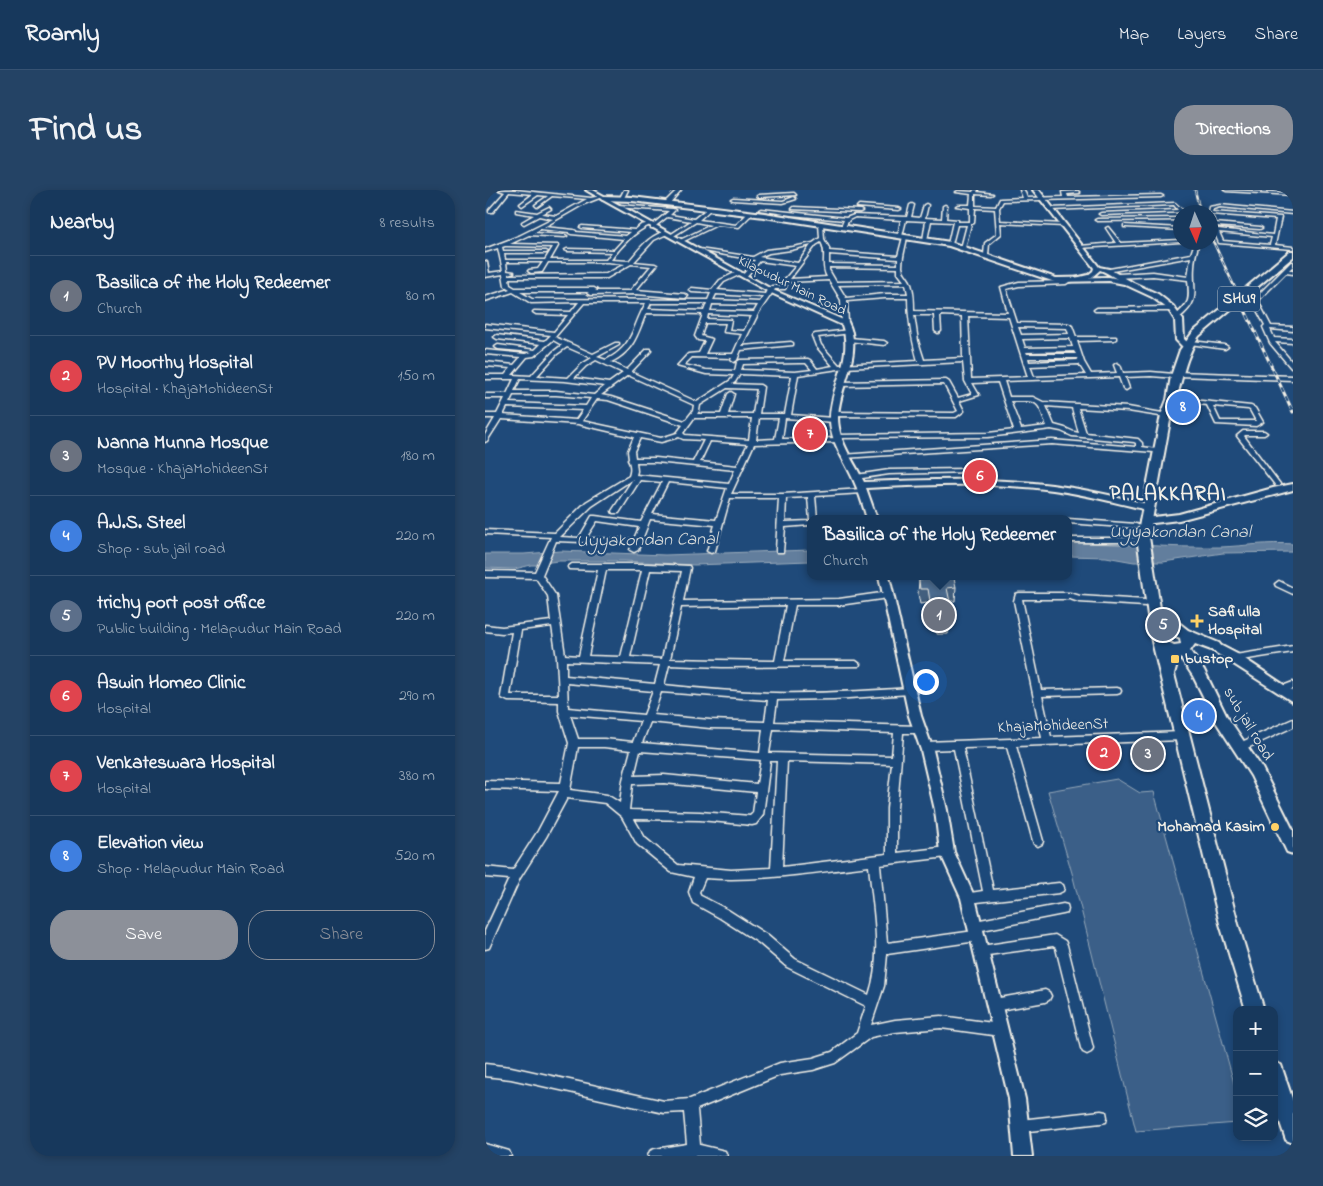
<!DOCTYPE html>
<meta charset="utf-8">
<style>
body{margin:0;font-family:"Indie Flower",sans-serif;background:#244365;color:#f1f3f6}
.controls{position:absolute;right:15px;bottom:15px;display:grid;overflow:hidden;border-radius:10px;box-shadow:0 2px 8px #0003}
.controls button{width:45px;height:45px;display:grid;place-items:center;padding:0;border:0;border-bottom:1px solid #365272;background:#17385c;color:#f1f3f6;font:25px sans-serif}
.compass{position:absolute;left:688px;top:15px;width:45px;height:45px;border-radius:50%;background:#17385c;box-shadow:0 2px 8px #0003;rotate:177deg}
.you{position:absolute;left:440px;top:491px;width:18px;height:18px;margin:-12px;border:4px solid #fff;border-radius:50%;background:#1a73e8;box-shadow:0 0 0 8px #1a73e833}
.badge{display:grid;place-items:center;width:32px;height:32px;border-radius:50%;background:#8c9099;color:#fff;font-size:16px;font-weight:700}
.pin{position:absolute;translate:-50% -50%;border:2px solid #fff;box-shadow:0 1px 5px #0006}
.popup{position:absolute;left:322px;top:325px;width:265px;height:65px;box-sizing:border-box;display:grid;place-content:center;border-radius:10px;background:#17385c;filter:drop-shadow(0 1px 4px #0005);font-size:16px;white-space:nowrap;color:#9eacbb}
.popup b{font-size:19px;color:#f1f3f6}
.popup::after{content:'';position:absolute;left:50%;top:100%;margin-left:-10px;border:10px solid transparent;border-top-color:#17385c}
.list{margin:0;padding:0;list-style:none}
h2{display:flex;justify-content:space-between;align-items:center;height:65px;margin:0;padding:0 20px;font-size:21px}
h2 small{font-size:16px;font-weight:400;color:#9eacbb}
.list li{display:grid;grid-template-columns:32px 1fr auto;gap:15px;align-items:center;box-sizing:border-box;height:80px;padding:0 20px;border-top:1px solid #365272}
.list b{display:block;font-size:19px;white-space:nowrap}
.list p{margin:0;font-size:16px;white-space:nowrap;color:#9eacbb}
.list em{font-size:16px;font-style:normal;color:#9eacbb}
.actions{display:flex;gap:10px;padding:15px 20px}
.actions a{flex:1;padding:11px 0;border:1px solid #8c9099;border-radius:20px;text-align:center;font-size:18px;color:#8c9099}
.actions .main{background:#8c9099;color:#fff}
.icon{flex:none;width:28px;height:28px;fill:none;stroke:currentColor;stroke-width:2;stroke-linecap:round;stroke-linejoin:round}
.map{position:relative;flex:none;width:808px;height:966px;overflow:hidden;border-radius:20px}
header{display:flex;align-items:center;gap:30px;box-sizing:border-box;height:70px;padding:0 25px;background:#17385c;border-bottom:1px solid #365272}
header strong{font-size:24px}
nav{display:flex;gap:28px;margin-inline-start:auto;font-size:18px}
.intro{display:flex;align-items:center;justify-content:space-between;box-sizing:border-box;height:120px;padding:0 30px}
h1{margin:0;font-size:35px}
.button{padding:12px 22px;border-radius:20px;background:#8c9099;color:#fff;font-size:18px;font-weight:700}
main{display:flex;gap:30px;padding:0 30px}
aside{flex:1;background:#17385c;border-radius:20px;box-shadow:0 2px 8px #0003}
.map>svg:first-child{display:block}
</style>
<header>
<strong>Roamly</strong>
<nav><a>Map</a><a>Layers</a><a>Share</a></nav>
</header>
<div class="intro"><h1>Find us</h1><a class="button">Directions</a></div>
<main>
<aside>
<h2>Nearby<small>8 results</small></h2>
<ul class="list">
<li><span class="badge" style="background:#6b7280">1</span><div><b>Basilica of the Holy Redeemer</b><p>Church</p></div><em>80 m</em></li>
<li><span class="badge" style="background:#e0444e">2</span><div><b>PV Moorthy Hospital</b><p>Hospital · KhajaMohideenSt</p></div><em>150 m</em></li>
<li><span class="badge" style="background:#6b7280">3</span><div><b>Nanna Munna Mosque</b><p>Mosque · KhajaMohideenSt</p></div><em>180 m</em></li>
<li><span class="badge" style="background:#3f7fe0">4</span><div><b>A.J.S. Steel</b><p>Shop · sub jail road</p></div><em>220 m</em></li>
<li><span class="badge" style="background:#5c6f8a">5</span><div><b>trichy port post office</b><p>Public building · Melapudur Main Road</p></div><em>220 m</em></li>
<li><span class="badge" style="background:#e0444e">6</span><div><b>Aswin Homeo Clinic</b><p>Hospital</p></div><em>290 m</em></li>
<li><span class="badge" style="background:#e0444e">7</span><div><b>Venkateswara Hospital</b><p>Hospital</p></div><em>380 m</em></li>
<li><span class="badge" style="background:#3f7fe0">8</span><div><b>Elevation view</b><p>Shop · Melapudur Main Road</p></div><em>520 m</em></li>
</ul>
<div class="actions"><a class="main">Save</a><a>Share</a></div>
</aside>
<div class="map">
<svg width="808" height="966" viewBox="0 0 808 966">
<rect width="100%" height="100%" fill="#1f4a7a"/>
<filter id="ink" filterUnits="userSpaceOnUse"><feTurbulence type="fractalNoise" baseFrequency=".02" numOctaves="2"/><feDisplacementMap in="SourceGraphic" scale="10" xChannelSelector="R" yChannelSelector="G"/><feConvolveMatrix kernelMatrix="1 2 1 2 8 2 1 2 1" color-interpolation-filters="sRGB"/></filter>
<g filter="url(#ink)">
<!-- green -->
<path fill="#3a5f88" stroke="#97a8b8" d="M632,589L655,603L669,602L752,904V933L651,941L587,683L563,601Z"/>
<!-- water -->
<path fill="#627e9d" stroke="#9cacbb" d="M583,353C634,353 684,358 736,357C760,356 783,352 808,354V362L738,363L678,372H649L621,367L583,366Z
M325,360V371L209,375L140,371H74L65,372L62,375H46L30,379L0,378V364H39L76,361L180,365Z"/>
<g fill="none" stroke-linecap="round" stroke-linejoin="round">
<!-- minor-tunnel -->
<path stroke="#3f638a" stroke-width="5" stroke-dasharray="5 2.5" stroke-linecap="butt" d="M726,51L736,52"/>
<!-- minor casing -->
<g stroke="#f4f1e8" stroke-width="3">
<path id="minor" d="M1,0H5L0,5Z
M14,0H30L106,8L115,6L117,7L99,14L59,37L89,40L91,41V42L141,46L146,42L97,38L95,37L97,36L150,40L156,35L165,33V35C150,41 135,57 126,70L144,71C154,60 165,43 182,42V44L169,50L149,72L170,74L172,75L151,100L200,104L203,106L200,108L151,104L105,105L102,103L104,102H35L47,109L223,110L226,103L207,102L204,100L207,98L227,100L235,90L254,81L256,82V84L239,92L232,100L280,104L282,100L287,96H296L299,90L311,76L275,71L260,88L257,86L270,70L212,60L214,59L268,67L281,60L308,57L328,53L335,48L334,34L336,33L338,34L339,49L344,58V61L413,66L418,47L422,46C421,56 417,66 417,77C418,84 424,87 426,94C429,103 429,112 429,121L523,123L516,97L534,92L583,91L584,92L581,94L534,96L521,99L532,133L584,134L587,136L591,147H631V149L629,150L592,151L599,172L606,184L632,183L629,175L632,173L635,175L638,183L666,182L689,184L692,182L808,186V190L694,186L691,188L666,186L640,187L644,198L641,200L638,198L634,187L519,191L524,207H548L558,212L643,217L683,224L684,225L681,227L643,221L593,218L601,243L653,249L657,253V257L671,259L672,260L669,262L567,254L359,268L357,267V265L567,250L651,257V253L649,252L587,246L576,241L566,239L503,247L352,248L350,247V245L503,243L529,240L513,192L487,193L494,205L474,211L479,221L471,227L349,226L346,224L349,222L469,223L473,221L459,194L355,196L352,194L355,192L461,190L464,192L473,208L487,204L480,191L478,172L360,178L313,185L306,225L349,228L352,230L349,232L322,230L319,249L353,248L356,250L353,252L269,254L246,304H298L378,299L382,301L378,303L330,306L332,329H325V330L323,307L301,308L300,332L325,331V335L300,337L298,362H292L291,360L294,308H245L230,361L226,363L222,361L230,335L165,329L153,360L149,362L145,360L147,354L71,351L57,385L71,406L80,465L94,466L113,380L84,379L83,377L87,374H162L204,376L205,378L198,411L354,409L403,402L406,403L407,405L403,408L354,415H310L299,471H371L375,474L374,476L237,477L184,475L179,495C216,499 253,502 290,503C335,504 380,501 425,498L428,499L429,501L428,503L425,504L349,509L292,510L289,532L435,536L438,537L440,540L438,543H418L412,618V663L462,657L466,659L467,662L466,665L462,667L395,675L402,753L489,741L486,740L484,736L486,732L490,731L578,714L582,715L583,719L582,723L578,724L492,741L496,742L498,746L496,750L492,751L402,764L399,796L386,835L410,830L456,826L515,834L519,836L521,840L519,844L515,846L456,838L410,842L386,847L350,873L328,880L295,885L212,919L215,955L240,961L242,966H163L165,961L170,959L202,954L199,922L179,923L26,889L0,886V874L26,877L179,911L205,909L295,873L328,868L347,862L372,843L381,816L302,777L274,753L235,728L208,713L204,702L209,687L186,682L152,654L137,627L120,613L82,608L61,647L35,688L4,758L0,759V741L24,689L0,687V677L28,680L53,641L74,601L0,599V591L76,593L84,553L74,521V512L23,511L17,508L16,506L27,442L17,443L0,441V435L17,437L66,431L63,406L51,388L0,387V381L50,382L66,347L0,344V340L70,343L101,312L144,286C146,281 146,274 143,270L144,269L143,261L149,247L93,234L16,229L2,251L0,252V245L10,228H0V224H12L20,208H0V204H22L29,189H0V185H20L26,178L0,176V172L29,175L36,167L0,164V160L40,164L47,162L13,159L10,157L13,155L50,160L56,154L12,149L9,147L12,145L60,151L66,145L0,138V134L69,142L83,125L51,124L48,122L49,121L86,122L94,112L46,113L28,102L0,111V107L25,99L20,96L18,84L0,87V71L2,72L4,83L18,81L13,58L0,62V59L34,46L68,29L54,26L39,34L37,33V32L49,25L31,22V20L52,23L64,17L66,19L57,24L71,26L102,9L67,6L52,17L50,15L63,6L53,5L37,16L35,14L48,4L24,2L8,22H4V20L20,2ZM55,39L84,42V43L86,44L139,49L129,60L82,59L80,60L82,61L127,62L121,70H65L73,56V55L25,54L44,45L80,47L82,46L80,45L49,43ZM336,52C343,64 335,74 342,87L305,89L331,55ZM326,55L313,73L274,67L284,63L306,60ZM20,56H22L68,57L60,70H20L19,63H61L63,62L61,61H18L17,57ZM344,64L413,69V75L344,74ZM21,72H58L53,79L44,80L43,81L46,83L57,82L63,72H123L140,74L121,84L23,85V84L29,82L22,81ZM146,74L166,76L145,101H110L112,100L109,98H30L25,95L24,88H122ZM344,77L413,78V83L419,91L351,92L344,80ZM344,90L356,110L357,134L360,136L363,134L362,111L400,108H423C423,129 427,150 433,171L354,175L336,155L333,147L366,143L367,142L364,140L330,144L327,146L331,156L348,176L332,179L325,170L323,169L255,170L252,172L250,181L221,180L199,175L207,167L247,168L246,170L249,172L252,170L256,160L308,155V153L306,152L257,156L274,122L290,99H300L303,92ZM421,94L423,104H400L361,108L353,95ZM231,104L278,107L275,112L228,110ZM99,113H161C147,137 149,156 121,170L112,167L134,155V153H130L108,164L70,147ZM166,113H222L219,121L163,119ZM227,114L273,115L269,122L225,121ZM161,123L218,124L210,146L213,150L220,151L214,163L203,164L192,176L221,184L249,185L246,190L212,212L146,182L166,161V159H162L142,180L126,172C149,161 152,145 161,123ZM223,124L267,126L259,141L244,140L246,130L222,129ZM429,125H449L450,141L453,143L456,141L455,125L477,126L478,168L439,170L433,151ZM483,126L524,127L543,187L486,189ZM220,133H241L239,142L257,144L248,164H220L227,149L216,146ZM533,137L582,138L584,144L536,145ZM585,148L588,157L540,158L537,149ZM68,150L77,155L68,162L46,186L27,185L42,167L49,166ZM82,157L107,168L97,174L83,188L52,186L72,164ZM589,161L591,164H542L541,162ZM543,168H592L593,170L544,172ZM111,170L138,183L124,193L89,188L101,176ZM314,173H321L327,180L310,182L256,180L258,174ZM594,174L601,185L549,187L545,176ZM255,184L307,186L300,224H274L278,197L275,195L247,194L250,192ZM143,185L209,215L208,221L200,231L126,207L116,205ZM35,189L80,191L120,196L109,205L71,201H29ZM242,198L272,199L268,224H243L249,204L246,202L243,204L236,224H212L214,221L215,215ZM28,205H71L106,208L101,216L24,213ZM112,209L123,210L198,235L192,243L176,248L97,231ZM525,211C554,211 552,209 562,236L536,239ZM561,216L587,218L594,243L589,242L580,238L569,235ZM22,217L98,220L91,230L18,225ZM209,228H267L264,250L200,245L198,243ZM274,228H294L290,249L271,250ZM300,228L315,229L312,249H297ZM194,247L198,249L219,250L208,272L171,268H150L149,261L155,248L176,252ZM225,251L263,254L252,276L215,272ZM151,272H171L250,280L244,294L151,285L152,281ZM148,289L127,321L128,323H134L155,290L177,292L156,332L110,326H107L94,348L75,347L107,316ZM183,292L242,298L231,330L167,324ZM112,331L154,337L149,349L101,348ZM121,380H157L136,467L103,466ZM165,380L197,381L177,469L145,467ZM301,415L290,471L185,469L196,417ZM67,436L72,468L74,505H25L36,440ZM81,471L175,475L170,494L81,486ZM82,493L168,501L159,525L83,518ZM176,502L283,510L280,532L225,530L168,525ZM85,525L156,531L148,552L119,549H93ZM165,532L225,538L278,539L275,563L157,553ZM288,539L409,543L407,566L284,563ZM93,557H119L146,560L138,590L135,613L122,605L85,600ZM155,561L276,570L272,594L179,585L149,586ZM285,571H292L286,678L246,680L193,675L160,648L149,629L215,630L267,635L271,634L278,625ZM302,571L407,574L402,618V664L297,677ZM179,593L271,602L268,623L265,626L215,622L144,620L147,594ZM384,676C388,718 398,764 384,805L310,769L282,745L243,720L216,706L214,702L220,688C275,692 330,682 384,676Z
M139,0H143L138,10H134Z
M192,0H196L184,14H180V12Z
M489,0H493L492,2L508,4L506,5L490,4V16L511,17L515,9L538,8L535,0H539L542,8L578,7L577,2L593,1L595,3L582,4L583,7L676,5L678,6L676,7L518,11L514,18L515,31L579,34L581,35L579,36L515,33L516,44L504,54L503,65L501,66L499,65L500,53L512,44L510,19L490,18L489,33L486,34L480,58L478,59L476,58L482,35H472L467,54L465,55L463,54L468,32L446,31L442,50L440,51L438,50L441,31L421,30L417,46L415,47L413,46L416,30L370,27L364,30L360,37L358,38L356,37L359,30L306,25L274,20L276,19L361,28L369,25L422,27L425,15L427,14L429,15L426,27L435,28L439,15L441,14L443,15L440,28L457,29L458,16L460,15L462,16L461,29L473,30V32H485V18L471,16L473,15H485L486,4L471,2L473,1L488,2Z
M739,0L808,3V5L741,1Z
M309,3L311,5L274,7L272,6L274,5Z
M309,7L311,9L298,13L248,10L246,9L248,8L298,11Z
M690,13L700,22L616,25L614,24L616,23L693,20L689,15L566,20L564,19L566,18Z
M133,15L188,19L190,20L185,25L209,29L224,17L226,19L214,30L251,35L263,23L267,24L254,37L232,35L197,52L195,51V50L226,35L211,32L187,47H185V45L206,31L182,27L168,38H166V36L184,21L131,17Z
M374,15L414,18L416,19L414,20L372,17Z
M735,15L808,22V24L735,17L728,19L727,22L796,27L790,55L808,57V59L734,53L726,35V28H728L730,33L775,37L777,38L775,39L731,36L733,39L788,45L791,29L726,24V22H723L724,17ZM734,42L787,47L785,55L738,51Z
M309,17L375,20L377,21L375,22L307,19Z
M696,28V30L612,31L610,30L612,29Z
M639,35L696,38V40L641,37H639Z
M623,37L636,53L696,50V52L593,58V56H595L631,53L621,38Z
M710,52H714C712,60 709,68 709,77C707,101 717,110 694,128L689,127C705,112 705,112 703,90L668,86L633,88L630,86L633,84L668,82L703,87L706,67L622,82L619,80L706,64Z
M806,72H808V76L804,80H808V84L801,83L773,111L786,136L808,137V141L785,139L789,148L808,149V153L790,152L808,173V179L806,178L785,153L778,137L780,135L767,111Z
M612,118L685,117L688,119L685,121H610L609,120Z
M365,148L399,151L402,153L399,155L363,151L362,150Z
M707,151L740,155L743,157L740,159L705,154L704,153Z
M687,208L766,216L770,218L778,232L771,236L731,234L722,215L685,211L684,210ZM728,216L763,219L765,220L771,231H735Z
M758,241H779L782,243L779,245H760L759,246L795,294V296H791L752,246Z
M483,279L485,280V282L404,284L371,289L368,287L371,285L404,280Z
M583,329L651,334L655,336L651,338L583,333Z
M583,348H651L655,350L651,352H583Z
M794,391L808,398V404L791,396L790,394Z
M534,403H585L595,406L660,410L664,413L660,416L594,412L585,409H537L556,500L632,498L635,499L636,501L635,503L632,504L557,506L566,547L697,542L700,543L702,546L700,549L697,550L531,556L558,651L557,654L553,656L549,654L548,651L522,557L478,558L508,700L574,693L578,695L579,698L578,701L574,703L483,713L479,712L478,708L479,704L498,701L469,559L440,560L437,559L435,556L437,553L440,552L557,548L529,411L531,404Z
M808,456V462L750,471L746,468L750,465Z
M808,492V499L798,502L795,501L794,499L795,497Z
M808,529V537L758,560L755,561L752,560L750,557L752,554Z
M570,745L580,751L582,755L608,858L606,862L602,864L598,862L596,858L571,758L568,756L496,766L492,765L490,761L492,757L496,756Z
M560,800L564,802L566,806L564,810L560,812L509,821L505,819L503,815L505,811L509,809Z
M616,921L621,922L622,927L621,932L616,933L535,942L530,941L529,936L530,931L535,930Z
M0,954L24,961L26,966H0Z"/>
</g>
<!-- tertiary casing -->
<g stroke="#f4f1e8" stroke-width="4">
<path id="tertiary" d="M548,0H554L614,77L624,79L647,92V94C636,95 626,83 615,80L607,87L582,92V90L603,85L608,81L609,78Z
M118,6L288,100L363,132C379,164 354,195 353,227C353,252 369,271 379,292C441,290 505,287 567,295C599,299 630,306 661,314L663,316L658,319C628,312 599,304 568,300C506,292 443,295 381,298L392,329H382C378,315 374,302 368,289C359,269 345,251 345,229C345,196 369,168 357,135L284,102L116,9Z
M808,294V300L694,330L660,334L655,331L660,328L694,324L788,298Z
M394,386H404L436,526L448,560L462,620L469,662L490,708L540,909L547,966H529L524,909L476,708L455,662L450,620L436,560L424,526Z"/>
</g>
<!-- secondary casing -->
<g stroke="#f4f1e8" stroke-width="4">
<path id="secondary" d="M101,0H108L119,6L147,7L279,23L465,52L571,88L624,87L644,91L673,104L688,116L698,130L699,149L707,157L700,159L691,150L690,130L683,119L667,107L639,94L624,91L570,92L464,56L279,27L147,11L118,10Z
M729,452L754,465L808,501V512L725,459L723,456L725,453Z"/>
</g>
<!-- primary casing -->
<g stroke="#f4f1e8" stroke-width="4">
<path id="primary" d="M805,61H808V67L714,146C697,172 697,197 686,225L664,347L675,418L703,440L734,453L736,456L734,459L729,461L710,454L705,461L719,480L741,525L777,578L808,640V664L802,662L766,586L731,532L708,486L696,468L693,470L689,484L753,734L779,820H761L735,734L666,447L652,347L676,225L682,210L686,186L695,160L708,142ZM686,444L695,448L696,454L689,455L681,451V446Z
M789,872L796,875L808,911V953L801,950L789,915Z"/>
</g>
<!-- minor -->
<use href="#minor" fill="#1f4a7a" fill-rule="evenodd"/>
<!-- tertiary -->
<use href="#tertiary" fill="#1f4a7a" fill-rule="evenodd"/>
<!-- secondary -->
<use href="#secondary" fill="#1f4a7a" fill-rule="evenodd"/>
<!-- primary -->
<use href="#primary" fill="#1f4a7a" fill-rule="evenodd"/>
<!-- rail-far1 casing -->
<g stroke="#f4f1e8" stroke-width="2.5">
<path id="rail-far1" d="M710,0L715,22
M726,47L759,117"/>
</g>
<!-- rail casing -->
<g stroke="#f4f1e8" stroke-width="3">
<path id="rail" d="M758,116L808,222"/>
</g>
<!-- rail-far1 -->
<use href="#rail-far1" stroke="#1f4a7a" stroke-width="1" stroke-dasharray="4.5" stroke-linecap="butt"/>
<!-- rail -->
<use href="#rail" stroke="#1f4a7a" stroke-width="2" stroke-dasharray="5" stroke-linecap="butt"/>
<!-- minor-bridge casing -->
<g stroke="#f4f1e8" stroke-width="7" stroke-linecap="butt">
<path id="minor-bridge" d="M760,99L776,105"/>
</g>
<!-- minor-bridge -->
<use href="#minor-bridge" stroke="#1f4a7a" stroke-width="5"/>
</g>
<!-- wall -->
<path fill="#425f7e" stroke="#f4f1e8" d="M440,386H460V388L471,397L470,411H465L467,422L466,436H464L463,444H452L451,437H447L442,413L435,414L433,404L434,390L440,389Z"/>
<!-- building -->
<path fill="#4d6e92" stroke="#f4f1e8" d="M441,386H460V388H469L471,397L462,398L467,422H463L464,430H453L452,423H447L443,399H435L434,390L441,389Z"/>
</g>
<!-- markers -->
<g fill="#ffd166" stroke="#1f4a7a" stroke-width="2">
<path d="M709.5 423.5h5v5h5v5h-5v5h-5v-5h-5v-5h5z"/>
<rect x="685" y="464" width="10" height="10" rx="2.5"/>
<circle cx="790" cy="637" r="5"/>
</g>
<g text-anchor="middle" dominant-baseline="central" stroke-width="4.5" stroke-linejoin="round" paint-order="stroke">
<!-- far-street labels -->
<g font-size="14" fill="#f4f1e8" stroke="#1f4a7a">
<text transform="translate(307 96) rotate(26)">Kilapudur Main Road</text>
</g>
<!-- shield labels -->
<rect fill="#1f4a7a" stroke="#b4bfc7" stroke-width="1" x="733" y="96.5" width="42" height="25" rx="4"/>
<g font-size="15" font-weight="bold" fill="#f4f1e8">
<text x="754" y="109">SHU9</text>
</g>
<!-- poi labels -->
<g font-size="16" font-weight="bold" fill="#f4f1e8" stroke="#1f4a7a" text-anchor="start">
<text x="723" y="422">Safiulla<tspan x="723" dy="18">Hospital</tspan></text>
<text x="700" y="469">bustop</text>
<text x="780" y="637" text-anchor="end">Mohamad Kasim</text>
</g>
<!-- street labels -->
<g font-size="16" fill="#f4f1e8" stroke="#1f4a7a">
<text transform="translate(763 534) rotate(59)">sub jail road</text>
<text transform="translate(568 536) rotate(-2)">KhajaMohideenSt</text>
</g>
<!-- water labels -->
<g font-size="18" font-style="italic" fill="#dee0dd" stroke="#1f4a7a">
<text x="695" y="343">Uyyakondan Canal</text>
<text transform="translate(162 351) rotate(-1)">Uyyakondan Canal</text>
</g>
<!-- district labels -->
<g font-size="21" font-weight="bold" letter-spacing="1" fill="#f4f1e8" stroke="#1f4a7a">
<text x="683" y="305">PALAKKARAI</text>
</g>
</g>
</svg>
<div class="controls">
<button>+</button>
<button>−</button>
<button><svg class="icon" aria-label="layers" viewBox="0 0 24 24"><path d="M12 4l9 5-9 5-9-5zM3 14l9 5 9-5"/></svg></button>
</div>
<svg class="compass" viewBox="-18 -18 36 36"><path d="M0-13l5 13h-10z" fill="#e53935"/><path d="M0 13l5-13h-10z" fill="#9eacbb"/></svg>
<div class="you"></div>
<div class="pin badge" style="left:454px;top:425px;background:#6b7280">1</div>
<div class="popup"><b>Basilica of the Holy Redeemer</b>Church</div>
<div class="pin badge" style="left:619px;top:563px;background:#e0444e">2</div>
<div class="pin badge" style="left:663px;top:564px;background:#6b7280">3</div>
<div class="pin badge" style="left:714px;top:526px;background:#3f7fe0">4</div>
<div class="pin badge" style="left:678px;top:435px;background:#5c6f8a">5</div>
<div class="pin badge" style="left:495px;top:286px;background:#e0444e">6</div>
<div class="pin badge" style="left:325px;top:244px;background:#e0444e">7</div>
<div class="pin badge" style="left:698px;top:217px;background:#3f7fe0">8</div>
</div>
</main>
